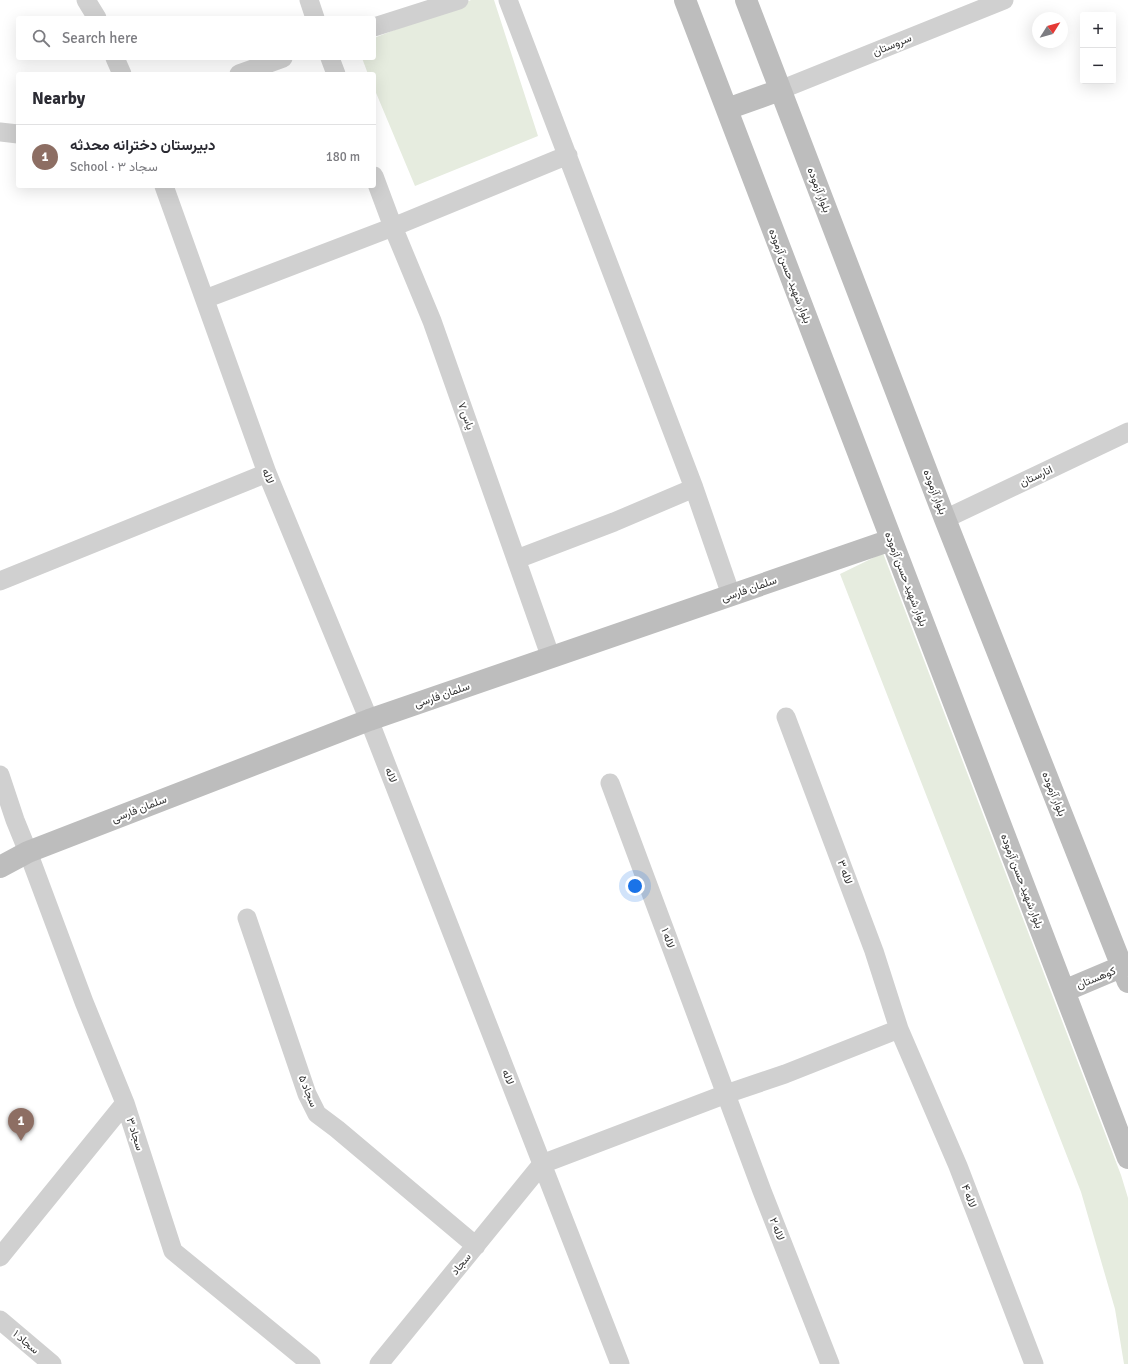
<!DOCTYPE html>
<meta charset="utf-8">
<style>
body{margin:0;font-family:Signika,Vazirmatn,sans-serif;background:#f2f2f3;color:#2b2b33}
.controls{position:absolute;right:12px;top:12px;display:grid;overflow:hidden;border-radius:4px;box-shadow:0 4px 16px #0002}
.controls button{width:36px;height:36px;display:grid;place-items:center;padding:0;border:0;border-bottom:1px solid #e1e1e2;background:#fff;color:#2b2b33;font:20px sans-serif}
.compass{position:absolute;left:1032px;top:12px;width:36px;height:36px;border-radius:50%;background:#fff;box-shadow:0 4px 16px #0002;rotate:53deg}
.you{position:absolute;left:635px;top:886px;width:14px;height:14px;margin:-10px;border:3px solid #fff;border-radius:50%;background:#1a73e8;box-shadow:0 0 0 6px #1a73e833}
.badge{display:grid;place-items:center;width:26px;height:26px;border-radius:50%;background:#e63946;color:#fff;font-size:13px;font-weight:700}
.pin{position:absolute;translate:-50% -33px;filter:drop-shadow(0 1px 2px #0008)}
.pin::after{content:'';position:absolute;top:21px;width:14px;height:12px;background:inherit;clip-path:polygon(0 0,100% 0,50% 100%)}
.list{margin:0;padding:0;list-style:none}
h2{display:flex;justify-content:space-between;align-items:center;height:52px;margin:0;padding:0 16px;font-size:17px}
h2 small{font-size:13px;font-weight:400;color:#7c7c81}
.list li{display:grid;grid-template-columns:26px 1fr auto;gap:12px;align-items:center;box-sizing:border-box;height:64px;padding:0 16px;border-top:1px solid #e1e1e2}
.list b{display:block;font-size:15px;white-space:nowrap}
.list p{margin:0;font-size:13px;white-space:nowrap;color:#7c7c81}
.list em{font-size:13px;font-style:normal;color:#7c7c81}
.icon{flex:none;width:22px;height:22px;fill:none;stroke:currentColor;stroke-width:2;stroke-linecap:round;stroke-linejoin:round}
.map{position:relative;flex:none;width:1128px;height:1364px;overflow:hidden}
.search{position:absolute;background:#fff;box-shadow:0 4px 16px #0002;left:16px;top:16px;width:360px;height:44px;display:flex;align-items:center;gap:10px;box-sizing:border-box;padding:0 14px;border-radius:4px;color:#7c7c81;font-size:15px}
.panel{position:absolute;background:#fff;box-shadow:0 4px 16px #0002;left:16px;top:72px;width:360px;height:116px;border-radius:4px}
.map>svg:first-child{display:block}
</style>
<div class="map">
<svg width="1128" height="1364" viewBox="0 0 1128 1364">
<rect width="100%" height="100%" fill="#fff"/>
<!-- green -->
<path fill="#e6ecdf" d="M471,0H494L538,136L415,186L374,88V74H368L362,58H374V38Z
M883,553L1121,1175L1128,1198V1364H1124L1115,1309L1081,1192L840,574Z"/>
<g fill="none" stroke-linecap="round" stroke-linejoin="round">
<!-- street -->
<path stroke="#d0d0d0" stroke-width="19" d="M86,0L97,18
M309,0L315,18
M508,0L694,488L731,595
M374,27L459,0
M115,58L122,74
M330,58L336,74
M239,74L283,58
M780,90L1004,0
M0,132L18,134
M374,176L393,227L432,321L551,658
M164,186L267,473L369,720L620,1364
M205,299L393,227L568,155
M945,519L1128,432
M517,559L614,522L694,488
M0,581L267,473
M786,717L874,951L899,1029L958,1166L1034,1364
M0,775L15,820L28,852L84,1002L125,1103L173,1251L311,1364
M610,783L762,1191L830,1364
M247,918L307,1094L317,1114L337,1129L476,1246
M0,1257L125,1103
M0,1320L52,1364
M379,1364L542,1164L726,1094L785,1074L899,1029"/>
<!-- secondary -->
<path stroke="#bdbdbd" stroke-width="22" d="M685,0L1128,1158
M746,0L945,519L1128,982
M727,109L780,90
M0,867L28,852L369,720L891,540
M1064,991L1128,964"/>
</g>
<g text-anchor="middle" dominant-baseline="central" stroke-width="4" stroke-linejoin="round" paint-order="stroke">
<!-- street labels -->
<g font-size="11" fill="#333" stroke="#fff">
<text transform="translate(892 45) rotate(-22)">سروستان</text>
<text transform="translate(819 190) rotate(69)">بلوار آزموده</text>
<text transform="translate(790 276) rotate(69)">بلوار شهید حسن آزموده</text>
<text transform="translate(466 416) rotate(70)">یاس ۷</text>
<text transform="translate(268 476) rotate(69)">لاله</text>
<text transform="translate(1036 476) rotate(-25)">انارستان</text>
<text transform="translate(935 492) rotate(69)">بلوار آزموده</text>
<text transform="translate(906 579) rotate(69)">بلوار شهید حسن آزموده</text>
<text transform="translate(749 589) rotate(-19)">سلمان فارسی</text>
<text transform="translate(442 695) rotate(-19)">سلمان فارسی</text>
<text transform="translate(391 775) rotate(69)">لاله</text>
<text transform="translate(1054 794) rotate(68)">بلوار آزموده</text>
<text transform="translate(139 809) rotate(-21)">سلمان فارسی</text>
<text transform="translate(845 872) rotate(70)">لاله ۳</text>
<text transform="translate(1022 881) rotate(69)">بلوار شهید حسن آزموده</text>
<text transform="translate(668 938) rotate(70)">لاله ۱</text>
<text transform="translate(1096 978) rotate(-22)">کوهستان</text>
<text transform="translate(508 1077) rotate(69)">لاله</text>
<text transform="translate(308 1091) rotate(68)">سجاد ۵</text>
<text transform="translate(135 1134) rotate(72)">سجاد ۳</text>
<text transform="translate(969 1196) rotate(69)">لاله ۴</text>
<text transform="translate(777 1229) rotate(69)">لاله ۲</text>
<text transform="translate(461 1264) rotate(-51)">سجاد</text>
<text transform="translate(26 1342) rotate(40)">سجاد ۱</text>
</g>
</g>
</svg>
<div class="controls">
<button>+</button>
<button>−</button>
</div>
<svg class="compass" viewBox="-18 -18 36 36"><path d="M0-13l5 13h-10z" fill="#e53935"/><path d="M0 13l5-13h-10z" fill="#7c7c81"/></svg>
<div class="you"></div>
<div class="pin badge" style="left:21px;top:1141px;background:#8d6e63">1</div>
<div class="search"><svg class="icon" aria-label="search" viewBox="0 0 24 24"><circle cx="10" cy="10" r="6"/><path d="M15 15l6 6"/></svg>Search here</div>
<section class="panel">
<h2>Nearby<small></small></h2>
<ul class="list">
<li><span class="badge" style="background:#8d6e63">1</span><div><b>دبیرستان دخترانه محدثه</b><p>School · سجاد ۳</p></div><em>180 m</em></li>
</ul>
</section>
</div>
